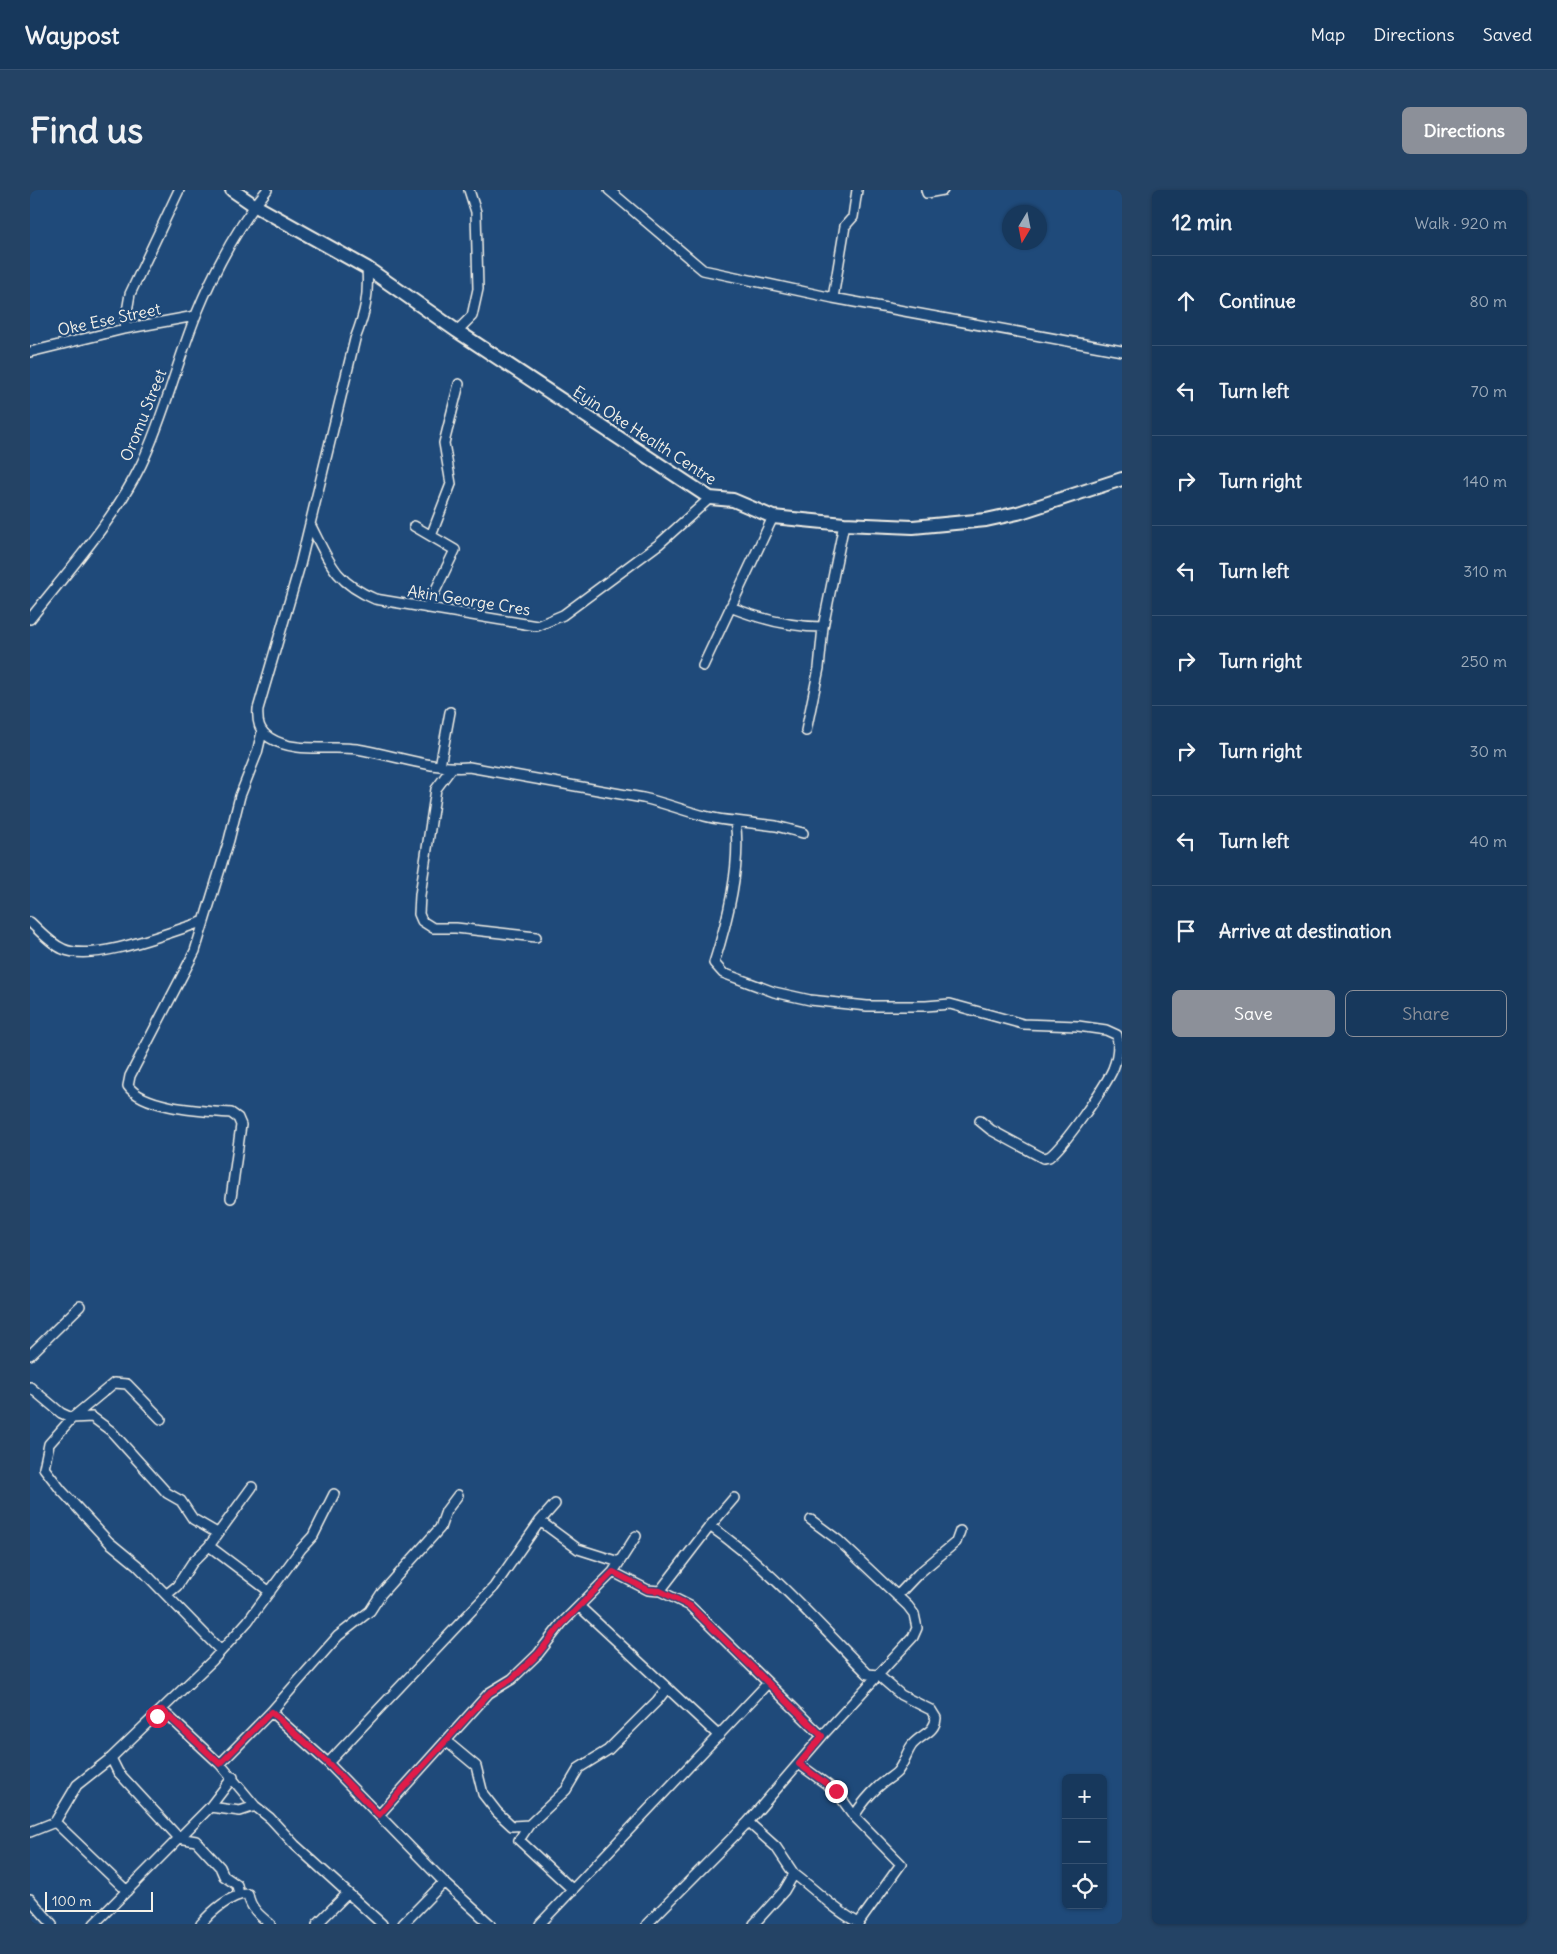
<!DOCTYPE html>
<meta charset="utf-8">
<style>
body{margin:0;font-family:Delius,sans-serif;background:#244365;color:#f1f3f6}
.controls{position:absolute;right:15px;bottom:15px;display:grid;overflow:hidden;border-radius:8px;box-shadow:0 1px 4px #0004}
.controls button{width:45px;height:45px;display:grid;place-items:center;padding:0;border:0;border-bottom:1px solid #365272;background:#17385c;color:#f1f3f6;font:25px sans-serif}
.compass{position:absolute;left:972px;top:15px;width:45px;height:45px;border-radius:50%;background:#17385c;box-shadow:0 1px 4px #0004;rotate:190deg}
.scale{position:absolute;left:15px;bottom:12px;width:108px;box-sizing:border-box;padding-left:5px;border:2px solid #f4f1e8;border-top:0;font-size:14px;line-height:18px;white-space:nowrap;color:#f4f1e8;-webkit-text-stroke:4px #1f4a7a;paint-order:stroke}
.stop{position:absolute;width:15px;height:15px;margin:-11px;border:4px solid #e11d48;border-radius:50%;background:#fff}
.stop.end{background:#e11d48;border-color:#fff;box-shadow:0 1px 5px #0008}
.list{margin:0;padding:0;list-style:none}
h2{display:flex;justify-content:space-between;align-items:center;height:65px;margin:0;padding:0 20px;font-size:21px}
h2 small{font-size:16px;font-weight:400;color:#9eacbb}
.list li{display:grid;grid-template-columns:32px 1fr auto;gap:15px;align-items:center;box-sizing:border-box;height:90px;padding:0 20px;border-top:1px solid #365272}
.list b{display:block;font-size:19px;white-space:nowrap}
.list em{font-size:16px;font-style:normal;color:#9eacbb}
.actions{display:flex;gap:10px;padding:15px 20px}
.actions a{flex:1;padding:11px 0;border:1px solid #8c9099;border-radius:8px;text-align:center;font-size:18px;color:#8c9099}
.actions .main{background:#8c9099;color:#fff}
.icon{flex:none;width:28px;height:28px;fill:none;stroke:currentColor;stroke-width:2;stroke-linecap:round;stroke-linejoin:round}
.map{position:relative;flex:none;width:1092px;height:1734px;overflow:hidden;border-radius:8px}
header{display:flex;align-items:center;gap:30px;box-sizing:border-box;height:70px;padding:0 25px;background:#17385c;border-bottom:1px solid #365272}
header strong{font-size:24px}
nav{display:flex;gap:28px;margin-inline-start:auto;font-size:18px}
.intro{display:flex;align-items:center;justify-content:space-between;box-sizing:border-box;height:120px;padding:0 30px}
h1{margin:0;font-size:35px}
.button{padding:12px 22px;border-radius:8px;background:#8c9099;color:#fff;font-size:18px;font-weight:700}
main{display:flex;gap:30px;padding:0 30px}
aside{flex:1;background:#17385c;border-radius:8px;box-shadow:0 1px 4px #0004}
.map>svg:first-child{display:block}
</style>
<header>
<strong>Waypost</strong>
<nav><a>Map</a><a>Directions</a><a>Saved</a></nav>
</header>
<div class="intro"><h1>Find us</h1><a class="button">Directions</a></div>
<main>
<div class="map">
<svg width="1092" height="1734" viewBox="0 0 1092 1734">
<rect width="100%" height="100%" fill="#1f4a7a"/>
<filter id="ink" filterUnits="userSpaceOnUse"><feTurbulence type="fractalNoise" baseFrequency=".02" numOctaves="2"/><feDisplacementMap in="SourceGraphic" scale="10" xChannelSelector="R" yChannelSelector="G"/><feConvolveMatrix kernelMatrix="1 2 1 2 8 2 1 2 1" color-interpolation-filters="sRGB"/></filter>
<g filter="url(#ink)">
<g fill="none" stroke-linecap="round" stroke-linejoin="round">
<!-- street casing -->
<g stroke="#f4f1e8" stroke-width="12">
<path id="street" d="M579,0L673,80L803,108L1092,161
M896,0L897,3L913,0
M337,78C339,107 335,123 325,149L270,375L228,519C227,532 229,541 240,548C265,564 300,555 327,559C364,565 402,580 439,577L613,608C644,615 672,629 705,631C712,673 697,733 684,773L693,783L744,802L780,810L837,816H896L920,814L993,834L1048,836L1076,840L1087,845C1089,856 1087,869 1083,879C1075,897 1034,956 1019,967L1013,968L961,940L950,931
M803,108L815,36L823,27L827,0
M94,139L100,104L149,0
M427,141L442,126L448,99L446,22L439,0
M0,162L94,139L165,126
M280,334C299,371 304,392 345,409L507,436L533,425L629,354L680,308
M384,336L425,360L397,418
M401,346L421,294L414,253L429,194
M700,417C730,429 760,437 793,437
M0,429C38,381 84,330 111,275C134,227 146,175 166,125C184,81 207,37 237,0
M673,476L743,327
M776,541L789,478L793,437L814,334
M410,576L420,522
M421,579L406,599L390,705L389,724L392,731L403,738H426L506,747
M705,631L746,636L773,643
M0,732C10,741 21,754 33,759C63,773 140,742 172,732
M201,1008L211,935L208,928L201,923C175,921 114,919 98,896L100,886L165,761L199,650L210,606L227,563L232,542
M0,1165L50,1116
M0,1197L31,1223L42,1228L62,1227L81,1241L137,1303L151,1311L163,1329L187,1343
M131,1229L97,1194L84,1193L42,1228L19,1254L14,1278L31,1300L79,1352L107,1375L191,1461
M510,1331L548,1359L589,1372
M680,1336C739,1377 787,1433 838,1484L848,1485L871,1505L901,1520L906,1528C905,1543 891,1544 882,1555C876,1563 874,1574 867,1582C861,1588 854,1591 848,1597C838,1606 831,1615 824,1626
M179,1356L240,1402
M583,1382L618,1400L630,1401L660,1416L792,1546
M630,1401L680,1336L704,1308
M136,1405L147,1396L162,1373L179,1356L222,1297
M867,1406L888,1384L926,1352L930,1341
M550,1417L689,1546
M132,1520L190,1574L225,1616L240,1628L265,1655L352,1734
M241,1522L298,1573L414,1692L460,1734
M416,1551L446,1576L453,1604L467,1622L482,1636L499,1635
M81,1568L88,1582L149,1648L166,1651L190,1677L194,1686L207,1695L209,1705
M298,1573L464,1397L510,1331L525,1314
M190,1574L241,1522L308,1446L340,1421L351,1404L410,1338L416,1321L428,1305
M769,1574L806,1601L824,1626L871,1674L828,1734
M180,1617L210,1621L225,1616
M349,1625L459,1503L482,1489L508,1464L532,1433L583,1382L606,1346
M25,1632L97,1701
M718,1632L746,1657L764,1684L754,1701L724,1734
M0,1642L25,1632L47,1595L81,1568L182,1471L218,1431L271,1359L283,1346L304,1304
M764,1684C786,1700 805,1721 829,1733
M543,1700L489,1650L499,1635L536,1600L549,1578L578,1560L627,1511L637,1498
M0,1709L22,1734
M64,1734L180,1617L203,1587
M171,1734C181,1722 202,1703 218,1704C220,1718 230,1726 240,1734
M287,1734L317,1704
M373,1734L414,1692
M510,1734L738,1493
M617,1734L718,1632L792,1546L883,1447L887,1438L884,1424L878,1416L808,1350L781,1330"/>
</g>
<!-- primary casing -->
<g stroke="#f4f1e8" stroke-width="16">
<path id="primary" d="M202,0L224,15L337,78L427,141L680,308L703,310L743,327L814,334L883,337L956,330L988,323L1092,289"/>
</g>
<!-- street -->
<use href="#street" stroke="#1f4a7a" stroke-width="9"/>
<!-- primary -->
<use href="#primary" stroke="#1f4a7a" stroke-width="12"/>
</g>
</g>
<g fill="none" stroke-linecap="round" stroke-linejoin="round" filter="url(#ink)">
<!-- route -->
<path stroke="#e11d48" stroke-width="6" d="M127,1526L132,1520L190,1574L241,1522L298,1573L349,1625L459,1503L482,1489L508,1464L532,1434L583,1382L618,1400L630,1401L660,1416L792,1546L769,1574L806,1601"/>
</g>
<g text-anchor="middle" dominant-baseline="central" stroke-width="4.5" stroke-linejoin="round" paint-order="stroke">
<!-- street labels -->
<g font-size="16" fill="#f4f1e8" stroke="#1f4a7a">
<text transform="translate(79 129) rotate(-12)">Oke Ese Street</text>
<text transform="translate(113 225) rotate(-68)">Oromu Street</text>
<text transform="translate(615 245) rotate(33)">Eyin Oke Health Centre</text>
<text transform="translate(439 410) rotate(9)">Akin George Cres</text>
</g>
</g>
</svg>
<div class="controls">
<button>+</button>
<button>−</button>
<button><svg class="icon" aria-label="locate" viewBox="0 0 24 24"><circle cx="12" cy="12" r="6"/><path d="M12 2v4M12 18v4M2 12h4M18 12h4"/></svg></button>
</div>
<svg class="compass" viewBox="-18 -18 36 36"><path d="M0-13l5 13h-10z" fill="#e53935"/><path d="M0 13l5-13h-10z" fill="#9eacbb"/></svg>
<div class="scale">100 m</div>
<div class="stop" style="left:127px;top:1526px"></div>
<div class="stop end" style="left:806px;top:1601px"></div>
</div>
<aside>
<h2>12 min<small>Walk · 920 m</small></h2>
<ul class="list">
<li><svg class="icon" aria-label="ahead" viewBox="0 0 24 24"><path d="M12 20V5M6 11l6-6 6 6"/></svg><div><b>Continue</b></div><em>80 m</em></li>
<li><svg class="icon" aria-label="left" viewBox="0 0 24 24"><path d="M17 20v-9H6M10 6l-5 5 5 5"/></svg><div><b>Turn left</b></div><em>70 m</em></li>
<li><svg class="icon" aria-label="right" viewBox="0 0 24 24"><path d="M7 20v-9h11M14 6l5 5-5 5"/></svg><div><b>Turn right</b></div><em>140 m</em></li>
<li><svg class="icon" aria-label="left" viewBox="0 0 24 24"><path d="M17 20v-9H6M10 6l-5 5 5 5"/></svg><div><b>Turn left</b></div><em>310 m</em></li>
<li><svg class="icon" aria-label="right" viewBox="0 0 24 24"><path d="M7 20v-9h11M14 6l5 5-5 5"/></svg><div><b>Turn right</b></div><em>250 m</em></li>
<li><svg class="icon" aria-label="right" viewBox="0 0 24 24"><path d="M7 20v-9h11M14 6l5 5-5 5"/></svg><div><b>Turn right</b></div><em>30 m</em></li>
<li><svg class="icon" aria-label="left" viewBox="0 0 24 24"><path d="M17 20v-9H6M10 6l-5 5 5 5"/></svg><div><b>Turn left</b></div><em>40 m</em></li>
<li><svg class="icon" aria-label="arrive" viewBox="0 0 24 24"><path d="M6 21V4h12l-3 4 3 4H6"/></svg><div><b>Arrive at destination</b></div></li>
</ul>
<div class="actions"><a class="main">Save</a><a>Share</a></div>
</aside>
</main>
